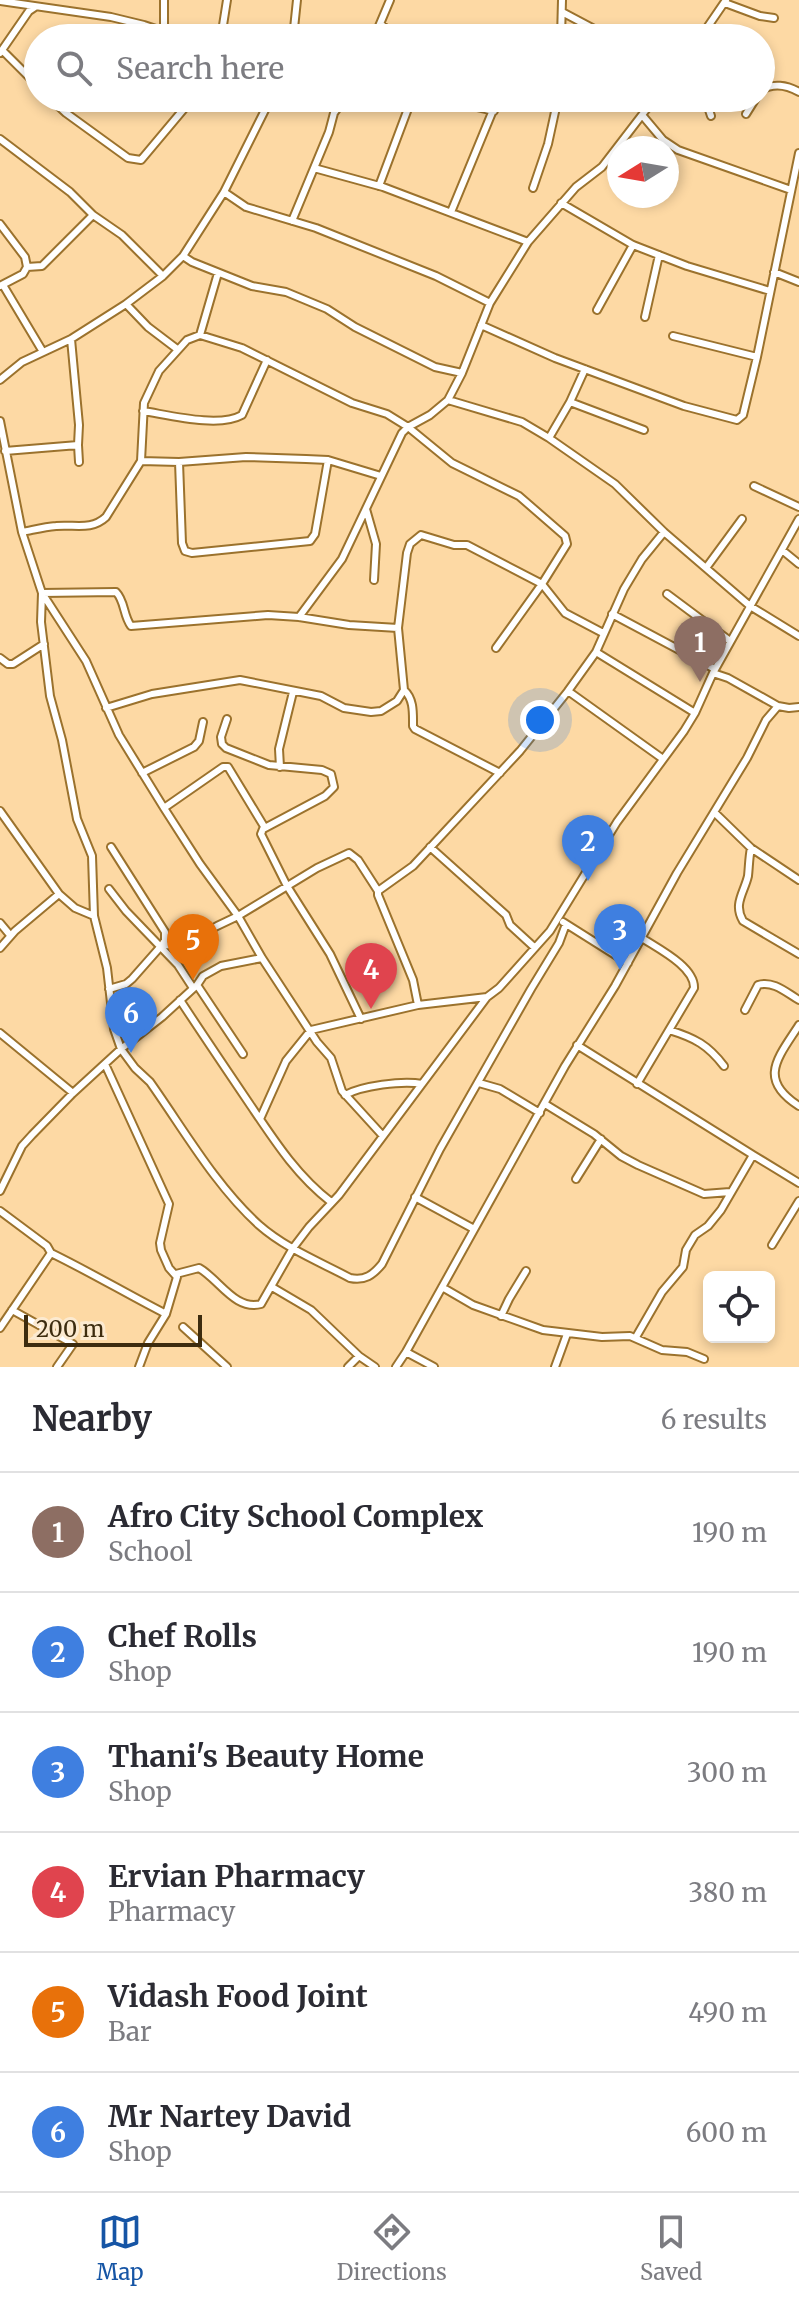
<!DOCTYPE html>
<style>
body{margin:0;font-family:Merriweather,serif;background:#f2f2f3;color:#2b2b33}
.controls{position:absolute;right:24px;bottom:24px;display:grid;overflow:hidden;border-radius:12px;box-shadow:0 4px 12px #0003}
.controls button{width:72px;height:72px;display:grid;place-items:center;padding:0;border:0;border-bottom:2px solid #e1e1e2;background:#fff;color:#2b2b33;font:40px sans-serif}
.compass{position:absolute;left:607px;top:136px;width:72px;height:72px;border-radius:50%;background:#fff;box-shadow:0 4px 12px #0003;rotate:259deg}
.scale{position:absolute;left:24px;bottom:20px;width:178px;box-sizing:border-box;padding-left:8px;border:4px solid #3d2c0f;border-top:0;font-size:22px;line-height:28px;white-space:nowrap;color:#3d2c0f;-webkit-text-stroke:6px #fcead0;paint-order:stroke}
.you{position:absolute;left:540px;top:720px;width:28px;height:28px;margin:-20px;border:6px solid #fff;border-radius:50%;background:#1a73e8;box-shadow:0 0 0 12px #1a73e833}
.badge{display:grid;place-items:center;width:52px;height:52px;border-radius:50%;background:#1655a5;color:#fff;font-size:26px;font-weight:700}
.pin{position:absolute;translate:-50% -66px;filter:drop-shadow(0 2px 4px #0008)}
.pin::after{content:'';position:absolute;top:42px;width:28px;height:24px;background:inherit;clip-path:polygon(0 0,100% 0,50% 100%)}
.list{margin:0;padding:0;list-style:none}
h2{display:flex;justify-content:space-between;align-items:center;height:104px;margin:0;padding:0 32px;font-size:34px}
h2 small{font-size:26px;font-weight:400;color:#7c7c81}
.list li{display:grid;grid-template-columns:52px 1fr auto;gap:24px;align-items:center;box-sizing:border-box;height:120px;padding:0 32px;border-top:2px solid #e1e1e2}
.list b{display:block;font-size:30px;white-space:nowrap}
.list p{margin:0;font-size:26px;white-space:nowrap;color:#7c7c81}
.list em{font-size:26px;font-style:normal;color:#7c7c81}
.icon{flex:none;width:44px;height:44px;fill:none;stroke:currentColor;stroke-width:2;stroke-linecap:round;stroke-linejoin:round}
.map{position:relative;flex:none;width:799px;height:1367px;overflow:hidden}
.search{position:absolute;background:#fff;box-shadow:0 4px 12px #0003;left:24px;right:24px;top:24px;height:88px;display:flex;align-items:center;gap:20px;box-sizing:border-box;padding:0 28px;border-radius:44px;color:#7c7c81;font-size:30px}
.sheet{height:824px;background:#fff}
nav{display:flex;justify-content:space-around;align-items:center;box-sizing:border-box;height:112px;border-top:2px solid #e1e1e2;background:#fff;font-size:22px;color:#7c7c81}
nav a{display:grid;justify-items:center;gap:4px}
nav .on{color:#1655a5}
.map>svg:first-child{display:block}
</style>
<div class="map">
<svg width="799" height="1367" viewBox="0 0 799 1367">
<rect width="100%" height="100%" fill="#fdd9a4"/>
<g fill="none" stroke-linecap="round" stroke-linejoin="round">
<!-- minor casing -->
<g stroke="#9b722d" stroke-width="10">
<path id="minor" d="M0,1L111,17L144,25L183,38
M725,3L760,16L774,18
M562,12L611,38
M381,24L395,38
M164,31V0
M221,38L227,0
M293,38L297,0
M374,38L390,0
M561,38L562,0
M700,38L726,0
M2,50L38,86
M0,53L29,11L35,7
M761,90C773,83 787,85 799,92
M50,98L66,113L128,158L141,160L193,98
M429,98L446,100L494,111
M705,98L711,116
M746,114L756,98
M642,115L663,140L678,150L791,190
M0,139L70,192L93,215L122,235L163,276
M314,168L383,187L528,242
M379,186L412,98
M533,188L548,144L558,98
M224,192L246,207L316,228L436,276L490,303
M561,203L633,245L687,266L770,291
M451,212L498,98
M292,221L329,132L334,113L345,98
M0,224L25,257L27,267L23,274L0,286
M183,256L192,262L252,286L286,292L327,309L355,327L435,367L462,373
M27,267L42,266L93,215
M774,272L799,282
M3,285L43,352
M126,304L163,276L183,256L224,192L271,98
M597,310L633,245
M645,317L659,255
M481,325L555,358L684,406L737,420L743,415L757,357L799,153
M200,335L218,273
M673,336L757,357
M71,339L79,425L78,445
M585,369L570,402L644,430
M0,380L22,362L71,339L126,304L148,327L177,349
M448,400L522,422L549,438L615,484L664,532L750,606L799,636
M143,411C169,415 219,428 242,415L267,360
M0,421L22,532L42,593L41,622L50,696L62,740L77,819L92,856L94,916L107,968L114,1029L121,1049L135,1068L150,1082C184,1130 215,1185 259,1225C285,1248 320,1262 350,1278C365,1281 373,1275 382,1264L440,1149L531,989L559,943L566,924
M549,438L570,402
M5,451L78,445L79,462
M141,461L179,462L246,457L306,459L328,460L381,476
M179,462L182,543L185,551L192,553L310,541L315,534L328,460
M754,486L799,507
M366,509L376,544L374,580
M22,532C33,530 44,527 56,526C74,524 91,531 106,517L141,461L144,403L159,371L187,340L200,335L242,348L352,403L387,414L408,427L452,463L519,496L565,536L567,544L542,584L496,648
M782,550L799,564
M706,568L742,519
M42,593L86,661L119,735L164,808L200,864L238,916L262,958L317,1042L331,1058L342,1091L383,1136
M42,593L116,592C125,601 123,615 131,626L268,615L299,617L349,625L398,628
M667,594L730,641
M612,614L715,669
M299,617L342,559L402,433L408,427L430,415L448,400L462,373L490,303L528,242L576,187L602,167L655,98
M596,652L695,713
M0,658L8,664H13L44,644
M713,673L799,519
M404,690C414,699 413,713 413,726L415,729L500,773
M568,691L663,759
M106,708L152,694L240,680L321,696L344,708L371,712L381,711L397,701L404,690L398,628L407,553L410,544L421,535L454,545H467L542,584L565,613L603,633
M227,719L221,737L222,744L226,748L269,765L322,770L331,774L334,787L325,796L263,829L261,834L287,886L330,954L361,1019
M280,767L279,749L293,692
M142,773L194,747L199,741L203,722
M164,808L223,767H228L265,828
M0,811L59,894
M715,813L751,848L799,880
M430,847L506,915L510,925L534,947
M751,848C749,857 749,867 748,876C744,893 733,904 743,921L799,954
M109,889L126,911L178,965L193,988
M378,891L413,866L520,751L568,691L596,652L624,589L642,559L664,532
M563,922L628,963
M0,923L10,935
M162,945L183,946L217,926L238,916L317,868L349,853L358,860L378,891V895L413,980L418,1005
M0,948L15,931L59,894L75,908L94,916
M197,985L243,1054
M109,989L126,984L132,979L162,945L165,940V932L111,847
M180,1000C203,1035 226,1069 249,1103C274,1140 296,1175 331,1202
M745,1010L758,985C773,980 787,993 799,1000
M799,1025C778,1058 757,1079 799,1106
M669,1030C695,1038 708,1045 724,1066
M0,1033L73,1093
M577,1045L753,1155
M105,1064L169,1204L160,1243L161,1250L169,1268L177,1277L166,1314L148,1343L139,1367
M479,1083L500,1089L540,1113
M637,1084L694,988C695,967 659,949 642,938
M345,1095C361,1086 403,1080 422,1084
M545,1104L594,1134L621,1156L638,1165L704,1194L730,1192
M260,1119L286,1061L311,1030L418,1005L487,997
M576,1179L601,1139
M0,1191L22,1146L32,1135L73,1093L121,1049L162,1017L197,985L203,976L221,966L262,958
M415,1197L474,1229
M0,1211L47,1246L51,1253C90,1272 127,1294 166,1314
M772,1245L799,1201
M176,1274L199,1268C219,1279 235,1311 261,1304L293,1248L309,1227L339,1195L487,997L499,988L550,931L617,822L684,731L695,713L713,673L728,678L778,706
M272,1287L311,1310L359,1356
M442,1287L473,1305L543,1330L602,1337L630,1336L662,1350L687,1352L704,1359
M12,1310L73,1344L57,1367
M501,1316L509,1299L526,1271
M183,1327L227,1367
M0,1328L51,1253
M636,1337L662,1292L683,1267L686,1250L695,1235L708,1226L721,1210L753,1155L799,1183
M406,1352L434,1367
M348,1367L359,1356L375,1367
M396,1367L406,1352L565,1066L615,986L677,873L747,758L766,720L778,706L789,708L799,707
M555,1367L567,1334"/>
</g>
<!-- minor -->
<use href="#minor" stroke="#fff" stroke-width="6"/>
</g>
</svg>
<div class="controls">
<button><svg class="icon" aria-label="locate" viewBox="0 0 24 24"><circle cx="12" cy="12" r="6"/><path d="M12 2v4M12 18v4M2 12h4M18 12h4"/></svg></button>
</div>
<svg class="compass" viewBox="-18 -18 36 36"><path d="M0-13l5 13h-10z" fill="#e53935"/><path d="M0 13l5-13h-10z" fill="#7c7c81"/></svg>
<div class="scale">200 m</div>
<div class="you"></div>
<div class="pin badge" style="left:700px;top:682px;background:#8d6e63">1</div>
<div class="pin badge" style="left:588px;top:881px;background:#3f7fe0">2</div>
<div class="pin badge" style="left:620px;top:970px;background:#3f7fe0">3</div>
<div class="pin badge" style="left:371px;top:1009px;background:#e0444e">4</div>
<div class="pin badge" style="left:193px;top:980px;background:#e8710a">5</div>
<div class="pin badge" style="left:131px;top:1053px;background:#3f7fe0">6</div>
<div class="search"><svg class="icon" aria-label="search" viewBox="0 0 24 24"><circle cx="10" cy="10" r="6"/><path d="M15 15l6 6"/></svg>Search here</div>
</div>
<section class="sheet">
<h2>Nearby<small>6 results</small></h2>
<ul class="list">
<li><span class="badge" style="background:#8d6e63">1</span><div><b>Afro City School Complex</b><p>School</p></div><em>190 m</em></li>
<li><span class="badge" style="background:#3f7fe0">2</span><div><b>Chef Rolls</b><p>Shop</p></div><em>190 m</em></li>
<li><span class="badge" style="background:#3f7fe0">3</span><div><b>Thani's Beauty Home</b><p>Shop</p></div><em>300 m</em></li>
<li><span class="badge" style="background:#e0444e">4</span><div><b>Ervian Pharmacy</b><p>Pharmacy</p></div><em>380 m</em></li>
<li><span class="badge" style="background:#e8710a">5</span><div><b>Vidash Food Joint</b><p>Bar</p></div><em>490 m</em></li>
<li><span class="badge" style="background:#3f7fe0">6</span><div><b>Mr Nartey David</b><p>Shop</p></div><em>600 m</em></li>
</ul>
</section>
<nav>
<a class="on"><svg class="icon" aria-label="map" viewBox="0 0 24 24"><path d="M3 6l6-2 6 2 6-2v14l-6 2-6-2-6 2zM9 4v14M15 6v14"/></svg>Map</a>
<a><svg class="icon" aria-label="directions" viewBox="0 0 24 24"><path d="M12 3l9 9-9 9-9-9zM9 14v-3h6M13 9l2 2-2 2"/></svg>Directions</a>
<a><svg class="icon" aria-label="saved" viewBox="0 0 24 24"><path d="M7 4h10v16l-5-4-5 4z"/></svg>Saved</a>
</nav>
